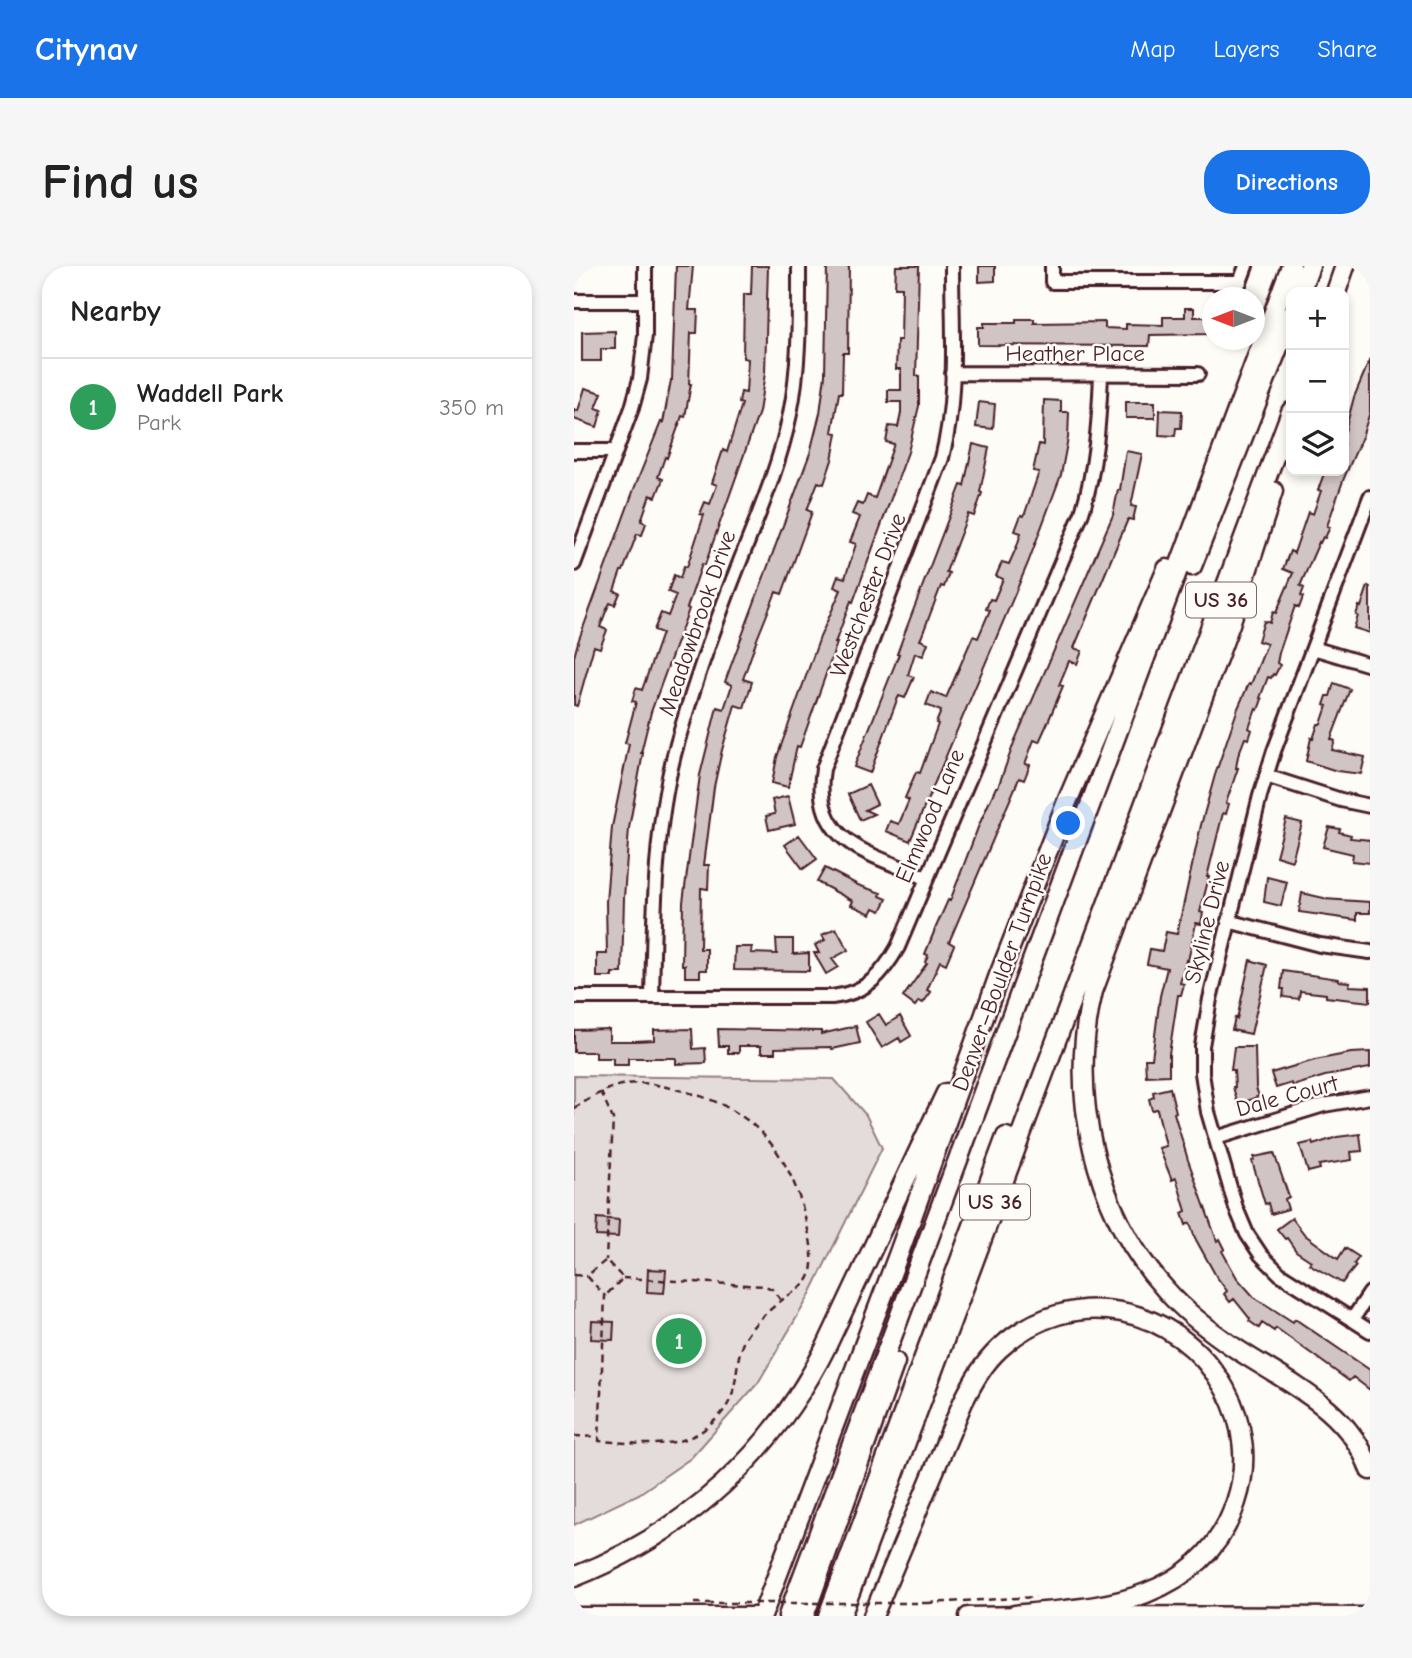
<!DOCTYPE html>
<meta charset="utf-8">
<style>
body{margin:0;font-family:"Comic Neue",sans-serif;background:#f6f6f6;color:#222}
.controls{position:absolute;right:21px;top:21px;display:grid;overflow:hidden;border-radius:14px;box-shadow:0 4px 10px #0003}
.controls button{width:63px;height:63px;display:grid;place-items:center;padding:0;border:0;border-bottom:2px solid #e0e0e0;background:#fff;color:#222;font:35px sans-serif}
.compass{position:absolute;left:628px;top:21px;width:63px;height:63px;border-radius:50%;background:#fff;box-shadow:0 4px 10px #0003;rotate:270deg}
.you{position:absolute;left:495px;top:558px;width:24px;height:24px;margin:-18px;border:5px solid #fff;border-radius:50%;background:#1a73e8;box-shadow:0 0 0 10px #1a73e833}
.badge{display:grid;place-items:center;width:46px;height:46px;border-radius:50%;background:#1a73e8;color:#fff;font-size:23px;font-weight:700}
.pin{position:absolute;translate:-50% -50%;border:4px solid #fff;box-shadow:0 2px 7px #0006}
.list{margin:0;padding:0;list-style:none}
h2{display:flex;justify-content:space-between;align-items:center;height:91px;margin:0;padding:0 28px;font-size:30px}
h2 small{font-size:23px;font-weight:400;color:#767676}
.list li{display:grid;grid-template-columns:46px 1fr auto;gap:21px;align-items:center;box-sizing:border-box;height:98px;padding:0 28px;border-top:2px solid #e0e0e0}
.list b{display:block;font-size:26px;white-space:nowrap}
.list p{margin:0;font-size:23px;white-space:nowrap;color:#767676}
.list em{font-size:23px;font-style:normal;color:#767676}
.icon{flex:none;width:38px;height:38px;fill:none;stroke:currentColor;stroke-width:2;stroke-linecap:round;stroke-linejoin:round}
.map{position:relative;flex:none;width:796px;height:1350px;overflow:hidden;border-radius:28px}
header{display:flex;align-items:center;gap:42px;box-sizing:border-box;height:98px;padding:0 35px;background:#1a73e8;color:#fff}
header strong{font-size:33px}
nav{display:flex;gap:38px;margin-inline-start:auto;font-size:24px}
.intro{display:flex;align-items:center;justify-content:space-between;box-sizing:border-box;height:168px;padding:0 42px}
h1{margin:0;font-size:49px}
.button{padding:18px 32px;border-radius:28px;background:#1a73e8;color:#fff;font-size:24px;font-weight:700}
main{display:flex;gap:42px;padding:0 42px}
aside{flex:1;background:#fff;border-radius:28px;box-shadow:0 4px 10px #0003}
.map>svg:first-child{display:block}
</style>
<header>
<strong>Citynav</strong>
<nav><a>Map</a><a>Layers</a><a>Share</a></nav>
</header>
<div class="intro"><h1>Find us</h1><a class="button">Directions</a></div>
<main>
<aside>
<h2>Nearby<small></small></h2>
<ul class="list">
<li><span class="badge" style="background:#2e9e5b">1</span><div><b>Waddell Park</b><p>Park</p></div><em>350 m</em></li>
</ul>
</aside>
<div class="map">
<svg width="796" height="1350" viewBox="0 0 796 1350">
<rect width="100%" height="100%" fill="#fdfcf7"/>
<filter id="ink" filterUnits="userSpaceOnUse"><feTurbulence type="fractalNoise" baseFrequency=".0143" numOctaves="2"/><feDisplacementMap in="SourceGraphic" scale="14" xChannelSelector="R" yChannelSelector="G"/><feConvolveMatrix kernelMatrix="1 2 1 2 8 2 1 2 1" color-interpolation-filters="sRGB"/></filter>
<g filter="url(#ink)">
<!-- green -->
<path fill="#e3dcda" stroke="#967e82" stroke-width="2" d="M0,810L260,813L292,849L308,882L234,1032L184,1117L117,1192L65,1228L0,1259Z"/>
<!-- building -->
<path fill="#d0c5c4" stroke="#4a1f2b" stroke-width="2" d="M102,0H119L115,44H124L123,67H117L115,118H117L111,151L108,150L93,192L91,191L84,211L89,213L82,231L76,229L67,255L72,257L68,269L63,268L49,305H47L40,325L46,327L41,339L36,337L33,343L26,361L33,364L26,382L20,380L3,440L0,439V391L4,376L60,223L87,156L89,157L97,114H98Z
M178,0H194L191,107L185,146L131,299L128,298L113,342L115,343L77,446L67,487H69L55,562L50,632L48,707H38V711H23V688H33L32,636L38,561L55,478L51,477L62,436L58,435L62,422L68,424L88,367L80,364L87,347L94,350L102,329L94,326L100,309L106,312L110,300L113,301L130,249L126,248L131,236L136,238L143,219L138,217L149,184L153,186L168,138L165,137L167,126L172,127L174,93L169,92L170,28H177Z
M253,0H275L274,87H269L268,127H265L258,166L263,167L258,194L250,218L244,216L233,244L238,246L208,328L202,326L183,373L169,413L178,416L170,442L161,439L148,484L140,521L130,599H135L134,623L127,622L126,683H133V704H126V711H111V699H108L109,636L126,509L143,441L150,443L158,419L151,416L156,402L236,187L246,147L251,109Z
M322,0H345L342,110H345V140L334,186L279,336L277,335L261,377H263L226,481L223,480L214,521L198,517L203,491L246,371L267,324L260,321L264,310L271,312L282,278L276,276L286,251L278,248L283,237L289,239L293,229L301,232L320,178L312,176L315,160L324,161L327,147V136H314V124H327V103H322L323,74H327L328,21H321Z
M405,0H421V15L405,16Z
M611,42H620V51H639V68L576,69L575,80L404,79V61H410V57H442V53H460V57L531,56V62L552,63V58L589,59V51H611Z
M41,65V83H27V95H8V66Z
M796,93V146L788,171L770,212L753,260L756,261L751,272L749,271L746,277L745,276L726,320L730,322L727,330L729,331L725,342L721,340L705,387L703,397L706,399L701,409L699,408L697,412L694,411L686,432L688,433L684,444L682,443L675,462L678,464L675,473L671,472L664,490L662,502H664L652,537L655,538L652,548L649,547L633,611H635L626,646L629,647L627,658L622,657L614,695L612,694L606,717L610,718L607,729H604L595,788V809L572,810L571,793H578L586,730L593,702L573,698L576,683L588,685L592,666L603,668L627,559L641,509L664,442L675,417L677,418L693,378L684,375L690,355L696,357L699,346L702,347L719,307L709,303L716,285L720,287L734,246L739,248L747,225L744,224L751,205H770V169L780,131Z
M11,122L28,127L22,142L28,144L23,161L0,153V143L4,145Z
M470,134L487,135V146H495L494,172L487,209L454,297L336,575L312,565L316,555L325,558L335,534L331,532L342,506L346,507L364,458L362,457L367,445L352,439L357,426L372,432L399,370L404,372L416,344L412,343L416,333L420,334L429,313L422,310L428,296L435,298L443,280L447,267L441,265L447,249L450,250L465,206L459,205L465,178L469,179Z
M405,136L421,138L419,163L402,161Z
M552,136H581V152H552Z
M586,144L608,145L607,162H602L601,170L585,169Z
M399,178L415,182L406,226L408,227L400,250L394,248L372,306L375,307L370,321L367,320L347,372L346,374L354,377L349,390L341,387L334,409L340,411L331,432L325,430L323,434L296,507L280,501L325,388H323L331,366L387,219L390,220Z
M552,185L568,188L557,240L562,241L559,254L554,253L505,370L500,382L508,385L503,398L495,395L485,419L489,420L474,456L465,476L460,474L451,498L456,499L450,514L445,512L444,515L375,676L380,679L372,698L366,695L353,724L357,726L349,737L345,735L341,740L329,731L353,697L351,696L354,689L351,688L362,661L374,634L376,635L405,559L422,521H424L441,474L539,249L544,224H546Z
M794,320L796,321V367L780,362L784,350L782,349L785,340L787,341Z
M760,417L776,423L757,473L761,475L758,484L791,491L787,508L763,505L732,495L737,472L739,473L744,458H747L753,440L750,439L753,430H756Z
M294,519L303,538L291,544L300,548L286,554L274,528Z
M214,530L221,558L195,564L192,550L201,548L198,534Z
M712,553L728,557L718,595L702,590Z
M755,561L766,563L765,566L777,569L776,572L796,574V597L778,595L779,588L749,581Z
M225,569L243,593L229,603L211,579Z
M251,602L284,619L307,627L306,630L313,633L307,645L300,642L297,648L277,639L279,635L243,616Z
M693,611L713,616L707,640L690,636Z
M728,627L750,632V633L796,636V647H783V654L725,646Z
M262,662L274,684L258,693L264,701L252,708L240,687H245L241,679L251,674L248,669Z
M202,673H219V688L235,687V705L160,704L161,681H178L177,687L203,688Z
M676,694L693,699L677,768L658,764L661,752L663,753Z
M709,705L765,713V715L776,716L775,720L796,721V736L752,731V728L726,725L725,733L709,731L710,723H707Z
M305,748L312,759L326,750L337,770L327,776L325,772L308,782L292,756Z
M282,760L286,777L258,783L257,781L201,782V787H187V780H165V787H154V780H145L144,763L247,765V768Z
M35,763V775H60L80,774V764L118,763L119,783L131,782L132,797L102,798V792H54V799H39V792H22V786H0V764Z
M660,781H681L682,822L685,830L664,839L659,821H661L660,804H657Z
M796,786V802L751,810L719,820L718,817L702,822L697,807L741,794L777,787Z
M596,822L602,846L600,847L614,894L643,975L646,973L651,983L648,985L663,1012L680,1031L719,1056L721,1053L796,1104V1124L779,1111L775,1115L702,1062L700,1065L688,1057L685,1062L675,1055L676,1053L660,1033L656,1036L650,1028L653,1025L642,1010L621,972L616,957L612,959L608,947L612,945L602,912L598,914L585,882L592,880L583,843L578,844L575,833L580,831L579,826Z
M786,868L788,885L777,886L778,894L745,899L746,903L734,906L726,879L738,876L739,879L763,871Z
M700,887L715,931L711,933L714,943L697,948L694,937L691,938L678,895L680,894V891Z
M23,952L45,954L44,971L22,970Z
M718,952L731,969L764,993L771,982L785,991L780,998L782,1000L768,1017L735,998L737,995L722,985L713,972L711,973L703,963Z
M74,1003L92,1004L90,1027L73,1026Z
M18,1055L40,1056L39,1074L17,1073Z"/>
<g fill="none" stroke-linecap="round" stroke-linejoin="round">
<!-- minor casing -->
<g stroke="#4a1f2b" stroke-width="18">
<path id="minor" d="M478,0V16H666L672,0
M0,35H71
M378,107L624,108
M0,185H42
M796,231L700,485L686,530L636,733L628,780V807L634,846L662,942L673,968L687,989L706,1008L796,1065
M0,298L58,142L66,113L71,69V0
M739,382L796,399
M692,510L767,534L796,540
M352,612C297,587 237,578 249,503L368,192C384,130 378,64 378,0
M654,655L746,679L796,686
M0,731H258C292,727 308,709 324,681L508,247C522,201 525,156 527,109
M78,731C80,650 80,568 100,489C117,426 139,364 163,303C183,252 205,202 216,148C226,99 225,49 225,0
M642,872L750,839L796,831
M778,1054L796,1027"/>
</g>
<!-- major casing -->
<g stroke="#4a1f2b" stroke-width="21">
<path id="major" d="M501,1349L789,1350
M0,1350H186
M394,1350L451,1349"/>
</g>
<!-- highway casing -->
<g stroke="#4a1f2b" stroke-width="23">
<path id="highway" d="M726,26L736,0
M762,26L771,0
M699,225L656,358L519,725C494,828 520,945 592,1024C612,1047 636,1065 661,1082C712,1116 775,1142 796,1204
M618,300L717,49
M0,1311C112,1267 200,1186 253,1079L372,827
M188,1350L326,984L424,712L492,538L593,303
M214,1350L717,0
M230,1350L321,1096
M254,1350L432,871
M267,1350L717,146
M299,1350L389,1136C399,1116 409,1098 425,1083C497,1015 604,1039 651,1123C670,1157 675,1198 662,1236C648,1280 616,1310 572,1327C532,1343 484,1344 441,1349"/>
</g>
<!-- path -->
<path stroke="#4a1f2b" stroke-width="2.5" stroke-dasharray="7 5" stroke-linecap="butt" d="M27,826L39,853L32,994
M0,842C16,833 34,820 53,818C70,815 89,820 105,824C175,840 212,880 230,947C234,965 241,987 237,1005C235,1020 218,1026 208,1034C195,1044 179,1058 171,1072C162,1090 164,1110 158,1129C154,1141 146,1150 136,1159C105,1186 63,1177 25,1175L31,1030L13,1010L32,994L49,1012L31,1030
M0,1009L13,1010
M49,1012L191,1020L198,1023L207,1034
M0,1170L25,1171
M354,1337L462,1331"/>
<!-- minor -->
<use href="#minor" stroke="#fdfcf7" stroke-width="12"/>
<!-- major -->
<use href="#major" stroke="#fdfcf7" stroke-width="16"/>
<!-- highway -->
<use href="#highway" stroke="#fdfcf7" stroke-width="18"/>
<!-- path-bridge -->
<path stroke="#4a1f2b" stroke-width="2.5" stroke-dasharray="7 5" stroke-linecap="butt" d="M120,1337H354"/>
</g>
</g>
<g text-anchor="middle" dominant-baseline="central" stroke-width="5" stroke-linejoin="round" paint-order="stroke">
<!-- shield labels -->
<g fill="#fdfcf7" stroke="#806168" stroke-width="2">
<rect x="612" y="316.5" width="70" height="35" rx="5"/>
<rect x="386" y="918.5" width="70" height="35" rx="5"/>
</g>
<g font-size="21" font-weight="bold" fill="#4a1f2b">
<text x="647" y="334">US 36</text>
<text x="421" y="936">US 36</text>
</g>
<!-- street labels -->
<g font-size="23" fill="#4a1f2b" stroke="#fdfcf7">
<text x="501" y="87">Heather Place</text>
<text transform="translate(294 329) rotate(-69)">Westchester Drive</text>
<text transform="translate(123 357) rotate(-71)">Meadowbrook Drive</text>
<text transform="translate(356 550) rotate(-67)">Elmwood Lane</text>
<text transform="translate(633 656) rotate(-76)">Skyline Drive</text>
<text transform="translate(428 706) rotate(-70)">Denver–Boulder Turnpike</text>
<text transform="translate(713 830) rotate(-15)">Dale Court</text>
</g>
</g>
</svg>
<div class="controls">
<button>+</button>
<button>−</button>
<button><svg class="icon" aria-label="layers" viewBox="0 0 24 24"><path d="M12 4l9 5-9 5-9-5zM3 14l9 5 9-5"/></svg></button>
</div>
<svg class="compass" viewBox="-18 -18 36 36"><path d="M0-13l5 13h-10z" fill="#e53935"/><path d="M0 13l5-13h-10z" fill="#767676"/></svg>
<div class="you"></div>
<div class="pin badge" style="left:105px;top:1075px;background:#2e9e5b">1</div>
</div>
</main>
